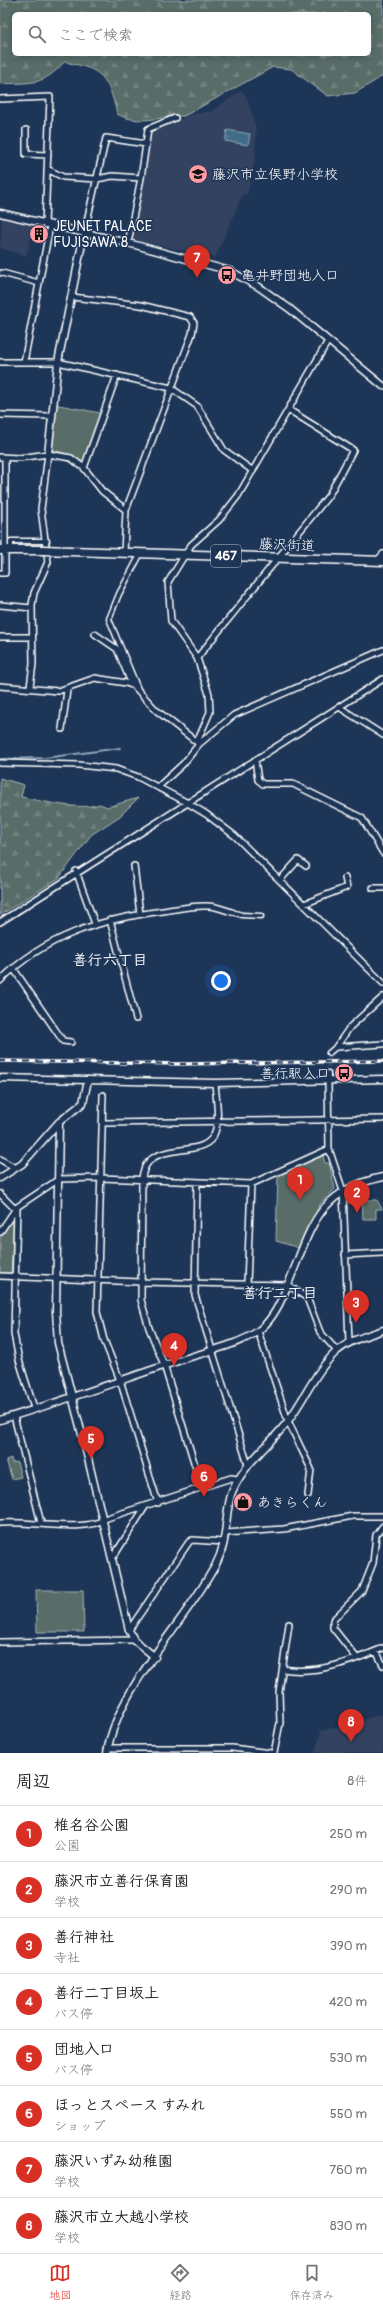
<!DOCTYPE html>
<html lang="ja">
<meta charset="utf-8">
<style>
body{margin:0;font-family:Pangolin,"Klee One",sans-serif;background:#f6f6f6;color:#222}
.you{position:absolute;left:221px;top:981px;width:14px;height:14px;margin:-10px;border:3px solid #fff;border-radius:50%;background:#1a73e8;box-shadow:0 0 0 6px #1a73e833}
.badge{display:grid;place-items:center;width:26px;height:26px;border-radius:50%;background:#d93025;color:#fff;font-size:13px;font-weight:700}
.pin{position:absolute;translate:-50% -33px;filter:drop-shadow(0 1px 2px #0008)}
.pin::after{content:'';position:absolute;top:21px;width:14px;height:12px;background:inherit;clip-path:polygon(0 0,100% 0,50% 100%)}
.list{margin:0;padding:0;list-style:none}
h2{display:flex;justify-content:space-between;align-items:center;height:52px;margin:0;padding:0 16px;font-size:17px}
h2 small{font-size:13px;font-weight:400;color:#767676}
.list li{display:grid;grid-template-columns:26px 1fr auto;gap:12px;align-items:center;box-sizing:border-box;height:56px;padding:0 16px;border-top:1px solid #e0e0e0}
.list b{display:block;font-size:15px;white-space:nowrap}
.list p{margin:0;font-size:13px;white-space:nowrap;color:#767676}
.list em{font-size:13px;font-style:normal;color:#767676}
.icon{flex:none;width:22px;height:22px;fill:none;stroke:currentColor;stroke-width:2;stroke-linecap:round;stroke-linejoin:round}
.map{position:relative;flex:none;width:383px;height:1753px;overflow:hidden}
.search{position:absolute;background:#fff;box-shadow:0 2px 6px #0003;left:12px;right:12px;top:12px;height:44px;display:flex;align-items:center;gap:10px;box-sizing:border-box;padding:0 14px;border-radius:6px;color:#767676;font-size:15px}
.sheet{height:500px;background:#fff}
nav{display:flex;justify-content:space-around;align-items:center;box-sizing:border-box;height:56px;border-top:1px solid #e0e0e0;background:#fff;font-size:11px;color:#767676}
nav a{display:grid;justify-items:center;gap:2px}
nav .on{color:#d93025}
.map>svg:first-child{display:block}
</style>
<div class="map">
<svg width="383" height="1753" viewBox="0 0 383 1753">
<defs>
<pattern id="forest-firs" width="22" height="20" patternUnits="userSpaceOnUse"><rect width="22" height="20" fill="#586c68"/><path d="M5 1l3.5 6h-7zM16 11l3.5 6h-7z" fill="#71827f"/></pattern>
<pattern id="water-ripples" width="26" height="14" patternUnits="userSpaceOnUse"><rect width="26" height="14" fill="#416c88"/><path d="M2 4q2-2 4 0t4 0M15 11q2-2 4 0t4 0" fill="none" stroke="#5e829a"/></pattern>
</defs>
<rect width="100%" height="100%" fill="#1d3557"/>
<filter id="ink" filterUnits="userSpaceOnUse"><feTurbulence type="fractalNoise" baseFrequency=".025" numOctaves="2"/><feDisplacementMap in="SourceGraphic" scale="8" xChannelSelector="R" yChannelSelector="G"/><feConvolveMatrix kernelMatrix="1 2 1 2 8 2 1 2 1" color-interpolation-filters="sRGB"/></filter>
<g filter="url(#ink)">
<!-- built -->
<path fill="#334260" d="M242,90L248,100L256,128L255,159L247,196L243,194L215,258L130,239L145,173L150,131L166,127L189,115L212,111Z
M2,218L34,226L26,256L0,248Z
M383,1714V1753H315L321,1731Z"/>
<!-- green -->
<path fill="#586c68" stroke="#acb6b4" d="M54,404L100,413L83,462L71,455L49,449Z
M323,1155L325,1163H329L335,1189L320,1204L299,1248L276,1241L278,1174Z
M362,1200H377L382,1209H376V1219H363Z
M14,1218L11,1273H0V1238Z
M11,1458L12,1463L17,1462L21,1477L12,1479L6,1460Z
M36,1590H83L84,1632H37Z"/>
<!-- forest -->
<path fill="url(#forest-firs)" stroke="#acb6b4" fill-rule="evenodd" d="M0,0H383V76L355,93L328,96L291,69L273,67L184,116C159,116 140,126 117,114C112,94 108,73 85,67C78,64 72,65 65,61C43,87 31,82 0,84ZM14,14H369V54H14Z
M0,778L24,785L21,797C42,801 79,811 100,804L107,807L138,798L120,816L91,835L59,878L0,915Z"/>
<!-- water -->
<path fill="url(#water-ripples)" stroke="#8da7b8" d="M227,130L250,134L248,145L225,141Z"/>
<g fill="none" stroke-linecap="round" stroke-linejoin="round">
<!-- stream -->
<path stroke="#8da7b8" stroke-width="2" d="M0,759L45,758L120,748"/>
<!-- pedestrian-tunnel -->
<path stroke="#344968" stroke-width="4" stroke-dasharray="4 2" stroke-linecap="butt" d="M328,1073L329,1053"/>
<!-- pedestrian casing -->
<g stroke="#fff" stroke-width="7">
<path id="pedestrian" d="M11,550V541H47
M138,689L109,619L119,594L141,553
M232,912L242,915L261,916
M329,1053L336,1047
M328,1073V1080"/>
</g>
<!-- minor casing -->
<g stroke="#fff" stroke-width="8">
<path id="minor" d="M0,99L50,97L45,225
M26,130V154L48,155
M47,169L63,177L97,179L112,176L141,178L128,243
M141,178L146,144
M84,234L106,138L146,144L148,129L175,118
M2,273L39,283
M72,297L141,305L190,317L194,323L192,334L126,510
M0,362H58L171,388L197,406L224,450L253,471
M24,362L50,226
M0,415L51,416
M0,457L19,458L48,454L71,458L84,468L102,491L126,510L124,553
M84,468L117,375
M377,561L383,554
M0,573H5V458
M0,605L32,608
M95,634L117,649L132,685
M0,637H32
M197,658L329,495L353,450L289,410
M0,686L58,691L95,678L126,683L134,686L156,710L198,743
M30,687L33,664L32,605L34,593L48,562L41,509L48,454
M339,707L383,735
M62,729L67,690
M197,742L210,712L209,694L197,658L171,621L168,582L191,545L219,520L238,496L328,341
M255,760L258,780L263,784H293L362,818L383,853
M0,763L79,765L116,769L138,777L186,802L206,814L235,836L383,983
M158,787L184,763L199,744L234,715L383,650
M134,866L140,914
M76,871L95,924
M280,880L298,860L306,866
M373,888H383
M304,904L347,887L345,878
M110,920L136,1019
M0,922L383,679
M13,968L63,1041L71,1042
M0,981C44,936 101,919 163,911C177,909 194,905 208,906C216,906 225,910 232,912
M383,997L350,1027L336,1047L383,1044
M328,1080L329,1149L343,1191L349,1342
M103,1095L97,1312L104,1340L120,1380L158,1503
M103,1123L383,1119
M0,1159L15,1168
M197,1182L195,1295L248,1465
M0,1194L15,1209
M17,1207L14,1334L19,1360L34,1408
M0,1232L17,1207L59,1179L101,1178L251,1184L329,1149
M345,1255L383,1253
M0,1276L140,1282L288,1285L307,1298L320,1332L337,1351
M247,1284L251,1184
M258,1331L288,1421L311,1469L308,1495
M14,1416L41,1523
M202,1488L164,1365L149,1328L141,1300L142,1180C144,1135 206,1163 215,1132C220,1117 216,1098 215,1083
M0,1523C30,1520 84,1534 107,1518L231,1478L238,1479
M225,1533L284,1529L353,1516H383
M112,1559L145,1507
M129,1630L189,1542L192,1540L224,1542
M0,1642L134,1640
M376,1651L383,1665
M356,1657L333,1628V1620L362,1591L373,1563L376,1535L383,1526
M283,1669C317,1675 352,1661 383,1648
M108,1748H232L271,1753
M274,1753L280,1723L279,1692L289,1624"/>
</g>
<!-- tertiary casing -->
<g stroke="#fff" stroke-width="9">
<path id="tertiary" d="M0,213L128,243L230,271L259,287L290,309L383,386
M48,454L58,362L84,234
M0,1078L215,1083L383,1079
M59,1122L56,1311L58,1343L84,1442L129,1630L134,1640L155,1657
M0,1178L22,1164L59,1122L83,1103L88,1080
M0,1420C61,1402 121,1380 181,1360C204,1352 239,1345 258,1331C272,1321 280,1304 286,1289C311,1231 314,1191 383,1177
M107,1753C117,1691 176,1632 208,1578C216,1566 224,1549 225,1533C227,1519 227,1506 232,1492C244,1463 270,1445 288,1421C305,1398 316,1370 337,1351C350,1340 366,1336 383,1330"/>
</g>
<!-- trunk casing -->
<g stroke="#fff" stroke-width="11">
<path id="trunk" d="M0,550H43
M70,551L383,561"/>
</g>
<!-- pedestrian -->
<use href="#pedestrian" stroke="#1d3557" stroke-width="4"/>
<!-- minor -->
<use href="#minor" stroke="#1d3557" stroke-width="5"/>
<!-- tertiary -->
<use href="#tertiary" stroke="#1d3557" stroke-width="6"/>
<!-- trunk -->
<use href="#trunk" stroke="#1d3557" stroke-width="8"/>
<!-- rail casing -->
<g stroke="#fff" stroke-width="3.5">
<path id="rail" d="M0,1061L181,1064L383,1061"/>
</g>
<!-- rail -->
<use href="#rail" stroke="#1d3557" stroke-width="2" stroke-dasharray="6" stroke-linecap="butt"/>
<!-- trunk-bridge casing -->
<g stroke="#fff" stroke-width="11" stroke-linecap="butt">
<path id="trunk-bridge" d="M43,550L70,551"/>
</g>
<!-- trunk-bridge -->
<use href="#trunk-bridge" stroke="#1d3557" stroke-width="8"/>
</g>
</g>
<!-- icons -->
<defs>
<g id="school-disc" transform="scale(1)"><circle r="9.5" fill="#ff9aa2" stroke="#1d3557"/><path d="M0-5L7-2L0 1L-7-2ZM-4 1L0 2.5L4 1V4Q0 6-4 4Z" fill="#111"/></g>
<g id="building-disc" transform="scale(1)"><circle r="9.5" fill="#ff9aa2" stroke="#1d3557"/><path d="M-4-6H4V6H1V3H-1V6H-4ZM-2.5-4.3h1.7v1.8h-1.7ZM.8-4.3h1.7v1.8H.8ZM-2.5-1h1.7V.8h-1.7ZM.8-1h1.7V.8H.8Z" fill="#111"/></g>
<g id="bus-disc" transform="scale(1)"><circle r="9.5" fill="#ff9aa2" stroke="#1d3557"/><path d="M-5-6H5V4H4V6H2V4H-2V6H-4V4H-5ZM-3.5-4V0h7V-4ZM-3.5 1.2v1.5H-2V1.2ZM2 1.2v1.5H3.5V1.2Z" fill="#111"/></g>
<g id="shop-disc" transform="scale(1)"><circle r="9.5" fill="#ff9aa2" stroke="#1d3557"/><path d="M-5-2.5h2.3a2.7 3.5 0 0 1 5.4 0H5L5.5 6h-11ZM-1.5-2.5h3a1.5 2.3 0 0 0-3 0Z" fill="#111"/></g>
</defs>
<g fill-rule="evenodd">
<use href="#school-disc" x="198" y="174"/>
<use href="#building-disc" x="39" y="234"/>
<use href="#bus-disc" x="227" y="275"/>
<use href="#bus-disc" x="344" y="1073"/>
<use href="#shop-disc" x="243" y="1502"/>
</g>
<g text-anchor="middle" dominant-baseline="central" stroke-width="3" stroke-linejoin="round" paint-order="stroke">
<!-- shield labels -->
<rect fill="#1d3557" stroke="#bbc2cd" stroke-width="1" x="211" y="545" width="30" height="22" rx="3"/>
<g font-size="13" font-weight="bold" fill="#fff">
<text x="226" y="556">467</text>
</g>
<!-- poi labels -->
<g font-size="14" fill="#fff" stroke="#1d3557" text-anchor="start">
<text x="212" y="174">藤沢市立俣野小学校</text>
<text x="53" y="226">JEUNET PALACE<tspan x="53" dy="16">FUJISAWA 8</tspan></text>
<text x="241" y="275">亀井野団地入口</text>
<text x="330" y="1073" text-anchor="end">善行駅入口</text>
<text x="257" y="1502">あきらくん</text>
</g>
<!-- street labels -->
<g font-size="14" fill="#fff" stroke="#1d3557">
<text transform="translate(287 545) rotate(2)">藤沢街道</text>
</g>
<!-- neighbourhood labels -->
<g font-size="15" font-weight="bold" fill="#fff" stroke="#1d3557">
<text x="110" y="960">善行六丁目</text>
<text x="280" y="1293">善行二丁目</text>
</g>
</g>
</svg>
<div class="you"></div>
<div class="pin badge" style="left:300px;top:1200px">1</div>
<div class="pin badge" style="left:357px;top:1213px">2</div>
<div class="pin badge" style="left:356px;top:1323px">3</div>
<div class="pin badge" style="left:174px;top:1366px">4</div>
<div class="pin badge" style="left:91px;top:1459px">5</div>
<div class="pin badge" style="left:204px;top:1497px">6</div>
<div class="pin badge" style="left:197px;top:278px">7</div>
<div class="pin badge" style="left:351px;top:1742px">8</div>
<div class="search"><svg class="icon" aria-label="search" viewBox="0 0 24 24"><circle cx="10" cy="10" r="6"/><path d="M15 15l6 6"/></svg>ここで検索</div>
</div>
<section class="sheet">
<h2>周辺<small>8件</small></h2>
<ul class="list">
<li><span class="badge">1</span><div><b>椎名谷公園</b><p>公園</p></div><em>250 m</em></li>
<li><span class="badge">2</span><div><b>藤沢市立善行保育園</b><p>学校</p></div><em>290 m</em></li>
<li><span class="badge">3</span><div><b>善行神社</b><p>寺社</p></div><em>390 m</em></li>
<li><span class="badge">4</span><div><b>善行二丁目坂上</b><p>バス停</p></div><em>420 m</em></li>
<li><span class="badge">5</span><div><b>団地入口</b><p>バス停</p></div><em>530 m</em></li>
<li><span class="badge">6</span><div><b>ほっとスペース すみれ</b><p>ショップ</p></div><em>550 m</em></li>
<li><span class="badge">7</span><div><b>藤沢いずみ幼稚園</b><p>学校</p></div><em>760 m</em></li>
<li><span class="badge">8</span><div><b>藤沢市立大越小学校</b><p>学校</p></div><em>830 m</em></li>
</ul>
</section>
<nav>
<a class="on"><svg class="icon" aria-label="map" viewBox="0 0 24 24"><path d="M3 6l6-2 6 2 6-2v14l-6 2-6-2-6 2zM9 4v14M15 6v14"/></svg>地図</a>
<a><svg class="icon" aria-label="directions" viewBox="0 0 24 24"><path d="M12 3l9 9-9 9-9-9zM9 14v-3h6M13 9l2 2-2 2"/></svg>経路</a>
<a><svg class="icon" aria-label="saved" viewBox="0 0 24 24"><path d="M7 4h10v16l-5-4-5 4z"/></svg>保存済み</a>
</nav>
